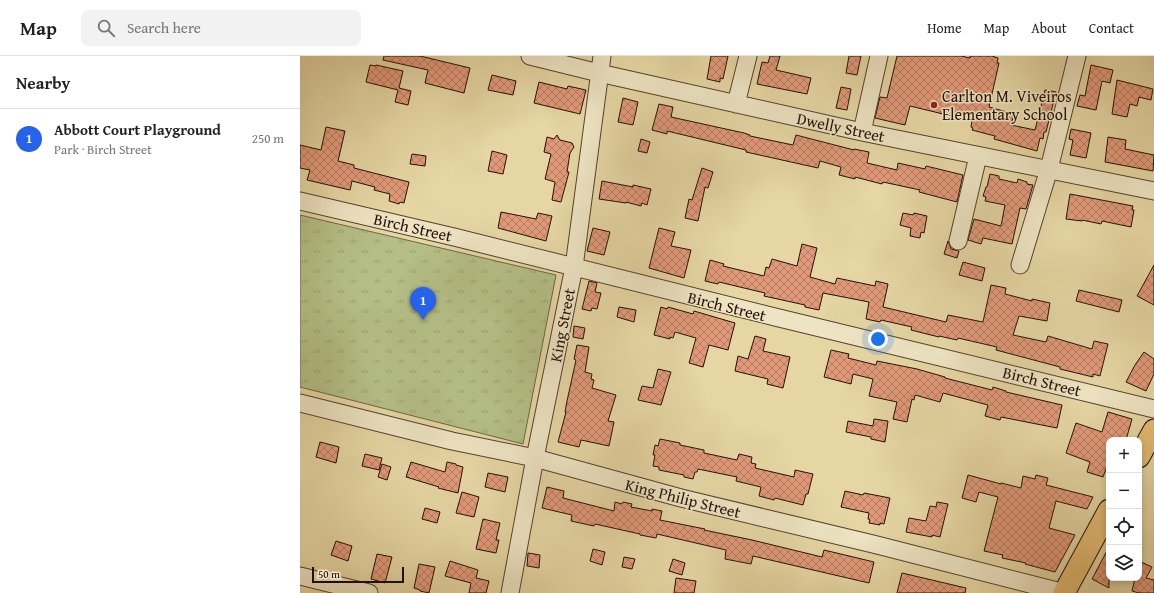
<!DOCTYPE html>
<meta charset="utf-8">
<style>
body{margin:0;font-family:"Gentium Book Plus",serif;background:#f2f2f2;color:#222}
.controls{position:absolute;right:12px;bottom:12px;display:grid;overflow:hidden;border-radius:8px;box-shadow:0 2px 6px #0003}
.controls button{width:36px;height:36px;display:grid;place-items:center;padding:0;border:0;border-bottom:1px solid #e0e0e0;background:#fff;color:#222;font:20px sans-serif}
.scale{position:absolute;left:12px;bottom:10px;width:92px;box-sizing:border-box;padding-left:4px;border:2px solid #241006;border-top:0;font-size:11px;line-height:14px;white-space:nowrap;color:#241006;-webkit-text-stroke:3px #eee4c3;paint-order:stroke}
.you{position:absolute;left:578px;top:283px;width:14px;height:14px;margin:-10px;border:3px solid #fff;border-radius:50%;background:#1a73e8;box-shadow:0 0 0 6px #1a73e833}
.badge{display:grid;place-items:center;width:26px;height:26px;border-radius:50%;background:#2563eb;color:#fff;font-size:13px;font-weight:700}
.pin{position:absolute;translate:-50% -33px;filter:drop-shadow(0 1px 2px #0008)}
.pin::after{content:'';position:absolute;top:21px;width:14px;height:12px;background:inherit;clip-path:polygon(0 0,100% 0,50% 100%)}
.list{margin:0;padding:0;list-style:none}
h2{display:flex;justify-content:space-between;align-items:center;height:52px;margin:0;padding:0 16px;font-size:17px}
h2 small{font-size:13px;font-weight:400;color:#767676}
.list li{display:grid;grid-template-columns:26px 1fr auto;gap:12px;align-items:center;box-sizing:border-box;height:60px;padding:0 16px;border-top:1px solid #e0e0e0}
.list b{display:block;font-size:15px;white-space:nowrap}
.list p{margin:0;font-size:13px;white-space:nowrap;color:#767676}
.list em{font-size:13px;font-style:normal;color:#767676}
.icon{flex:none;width:22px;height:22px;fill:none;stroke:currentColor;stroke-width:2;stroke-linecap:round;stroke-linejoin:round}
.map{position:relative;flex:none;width:854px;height:537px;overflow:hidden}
header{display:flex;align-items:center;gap:24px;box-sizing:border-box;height:56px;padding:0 20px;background:#fff;border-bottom:1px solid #e0e0e0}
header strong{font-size:19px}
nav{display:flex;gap:22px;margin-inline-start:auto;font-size:14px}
.search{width:280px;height:36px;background:#f2f2f2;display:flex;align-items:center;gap:10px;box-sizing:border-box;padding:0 14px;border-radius:8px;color:#767676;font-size:15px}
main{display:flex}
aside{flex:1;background:#fff}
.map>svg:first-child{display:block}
</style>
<header>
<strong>Map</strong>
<div class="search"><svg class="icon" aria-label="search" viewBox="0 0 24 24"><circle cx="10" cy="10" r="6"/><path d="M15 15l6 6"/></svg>Search here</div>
<nav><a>Home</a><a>Map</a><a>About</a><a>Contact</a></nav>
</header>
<main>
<aside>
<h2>Nearby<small></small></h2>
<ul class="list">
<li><span class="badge">1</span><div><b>Abbott Court Playground</b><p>Park · Birch Street</p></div><em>250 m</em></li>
</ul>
</aside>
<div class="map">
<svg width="854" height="537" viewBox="0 0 854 537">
<defs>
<pattern id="park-tufts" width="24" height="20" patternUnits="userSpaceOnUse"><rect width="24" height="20" fill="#b4be86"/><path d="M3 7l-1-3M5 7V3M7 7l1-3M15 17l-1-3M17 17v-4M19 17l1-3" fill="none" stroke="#9ba272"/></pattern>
<pattern id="building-cross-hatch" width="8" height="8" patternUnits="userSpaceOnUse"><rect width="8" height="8" fill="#e19a79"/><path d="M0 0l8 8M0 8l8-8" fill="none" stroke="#b67c61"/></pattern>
</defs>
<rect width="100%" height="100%" fill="#e5d6a3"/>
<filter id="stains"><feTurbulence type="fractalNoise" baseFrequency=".005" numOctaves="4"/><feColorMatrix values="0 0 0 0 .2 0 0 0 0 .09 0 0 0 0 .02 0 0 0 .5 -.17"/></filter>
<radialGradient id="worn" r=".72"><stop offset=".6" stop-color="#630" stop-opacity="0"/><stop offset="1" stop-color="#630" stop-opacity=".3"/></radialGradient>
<!-- park -->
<path fill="url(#park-tufts)" stroke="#6c6746" d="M0,159L256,219L223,388L0,331Z"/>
<!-- building -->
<path fill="url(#building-cross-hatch)" stroke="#241006" d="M84,0H120L170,12L164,37L125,27L128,14L83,4Z
M411,0H428L423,23L420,22V26L407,23Z
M470,0H480L476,14L511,22L507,38L457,28L462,6L468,7Z
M549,0H561L557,19L546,17Z
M597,0H661L670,2V0H692L698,2L697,7H699L689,51L714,58L711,69L735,74L745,34L756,36L746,76H744L743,83L740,82L737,95L694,83L695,80L672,74L673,72L671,71L672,65L610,50L605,69L575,62L580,41L587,42Z
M70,9L76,10V9L103,15L99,32L111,35L108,49L95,46L98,34L66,26Z
M791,9L813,14L810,27L802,25L796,54L777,50L780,39L785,40Z
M192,19L216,25L213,39L188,34Z
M817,24L853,33L851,44L839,41L837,50L830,48L827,61L812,58Z
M239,26L267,33L268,30L286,34L280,58L234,47Z
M541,31L551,33L547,54L536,52Z
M323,42L338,46L333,69L318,66Z
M359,48L373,51L371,61L444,77L450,79V80L493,89L496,79L554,94V93L569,96L567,107L597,114L598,107L625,113L626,110L663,119L657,146L619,136L620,134L583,126L582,128L555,121V123L539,119L541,111L520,105L518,112L446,96V94L367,75V78L352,74Z
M26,71L45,75L38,105L54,109V112L109,126L104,147L100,146L99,148L89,145L90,138L74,134L75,131L52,125L50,134L7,124L10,114L0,112V89L21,94Z
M771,73L791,77L786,102L770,99L773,84L769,83Z
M257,79L260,84L272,87L274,91L270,97L267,116H269L261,146L252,144L255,126L245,123L251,98L244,96L247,81L254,83Z
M808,81L826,84L825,93L854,99L853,115L805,106Z
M341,83L350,86L347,97L338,95Z
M192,95L207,99L203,118L188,115Z
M112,98L126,100L125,110L110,108Z
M402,112L413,116L408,132L405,131L398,165L385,162L389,143L392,144Z
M690,118L699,120V123L717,127L718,123L727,126V128L733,129L726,153L720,152L712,188L683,182L681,188L668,184L674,163L701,170L705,149L685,145L686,141L683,140L686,131H687Z
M302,125L333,131V129L351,133L347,149L342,147L341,150L326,146V147L299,143Z
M770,138L833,150L832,154H834L831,171L802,165L801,168L782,164V165L766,163Z
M201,156L236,163L238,157L252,160L246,185L198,172Z
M603,157L613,159L614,157L627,160L624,177L621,176L620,182L610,180L611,172L600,169Z
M293,172L310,176L304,199L287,195Z
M359,172L375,176L371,190L391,194L384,222L349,212Z
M648,185L651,193L659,195L657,202L644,198Z
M502,188L517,192L510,221L535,228L537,222L575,230L576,225L588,228L583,251L646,266L648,259L683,266L691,229L706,232L705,238L732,245V243L750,247L747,265L719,260L713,279L746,286L748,280L792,293L794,285L808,288L800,320L793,318V321L760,313V311L696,294L697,291L658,282L657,284L639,280V281L611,274L612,271L581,264L580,266L566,263L569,246L523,237L519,254L505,251V249L464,240L465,237L419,226L418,228L405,225L410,204L424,208L423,210L464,220L466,211L469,212L472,203L497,210Z
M663,206L685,212L682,225L659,219Z
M854,209V249L837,240Z
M289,225L297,227L295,236L301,237L297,253L292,252L291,255L282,253Z
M779,234L822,244L819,256L776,245Z
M319,251L336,254L334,266L317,261Z
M361,251L367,253L368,251L393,258L394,255L435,267L428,294L409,289L403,311L389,307L396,282L375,276L373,282L370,281V283L354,279Z
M274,270L285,272L283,283L273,281Z
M455,280L466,283L463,295L490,301L483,332L467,328L468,323L435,315L438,300L448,303Z
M277,289L289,291L285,316L292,318L291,323L294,324L292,332L316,339L308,365L314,366L309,390L281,384L279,391L258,386L266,356H265L267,345L276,304L274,303Z
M531,294L549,298L548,302L576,309L577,305L617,313L645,321V322L692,334L693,331L706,335V336L762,349L757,372L701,361L700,364L685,360L688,349L643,337L640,346L615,339L614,344L612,343L607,366L593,363L597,346L569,340L573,323L553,318L551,328L524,321Z
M844,296L854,303V318L846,335L826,326L835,309Z
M358,313L371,316L361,349L338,344L342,330L353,332Z
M808,356L832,363L826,384H809V405L803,421L787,416L790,406L766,397L776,367L802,376Z
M574,363L588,365L585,386L571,383V381L546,376L548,365L573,370Z
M360,383L380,387V389L404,394V397L437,404L439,398L452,401L451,407L456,408L455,412L494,421L495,414L513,418L508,438H506L503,449L475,442L474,444L459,440L461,431L436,425L437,421L398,413L397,416H395L393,423L384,421V419L359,414V411L353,410L355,399H353L355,389L358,390Z
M20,386L39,391L36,407L16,401Z
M65,398L82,402L79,414L62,410Z
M111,406L145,416L147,406L156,408V409L163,411L158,437L138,432L139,431L106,421Z
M82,408L91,411L87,424L78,421Z
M188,417L208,421L205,436L185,431Z
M668,419L701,428V427L721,432L723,420L735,423L736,419L748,422L746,429L793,441L787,453L756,445L749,472L775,479L755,516L725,508L726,507L702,502L703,499L684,495L698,441L679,436L676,446L662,442Z
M247,431L264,435L263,442L314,455L315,446L322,448L323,446L332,448L331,451L352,455V453L362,455L360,464L405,473L404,474L452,484L522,501L524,494L574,506L569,527L453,500L451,508L425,503L426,494L357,478L356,482L340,479V478L295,468L294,470L271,465L272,459L242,452Z
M545,435L563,439L564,437L590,442L584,468L580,467V469L569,467L570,464L568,463L569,457L541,451Z
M162,436L179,441L174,461L156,457Z
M637,446L648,448L640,481L632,479V481L606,476L609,462L626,465L630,450L636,451Z
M125,452L140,456L137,467L122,463Z
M183,463L200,467L196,484H199L196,497L176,493Z
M36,485L52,490L48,505L31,499Z
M809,491V532L792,523Z
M293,493L305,496L302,509L290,505Z
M228,497L240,499L239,512L227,510Z
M77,498L92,501L85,527L71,523Z
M324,501L335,503L332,513L322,511Z
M373,503L385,507L382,519L369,515Z
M150,505L178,514L176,522L189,525L186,537H169L171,527L145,520Z
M839,505L852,511L846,522L854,524V537H839L832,535L835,522H839Z
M119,508L135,511L129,537L120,535V534L114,532Z
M602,517L666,532L665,537H597Z
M376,522L396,525L394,537H374Z"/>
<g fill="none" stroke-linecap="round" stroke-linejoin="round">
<!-- minor casing -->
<g stroke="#54422d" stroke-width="19">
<path id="minor" d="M230,0L299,17L562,76L854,135
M436,48L448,0
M562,76L579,0
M0,145L154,181L475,261L854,353
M658,185L678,100
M720,209L749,113L777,0
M0,347L152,385L235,402L381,442L573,488L765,537
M0,520L69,537
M210,537L235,402L274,211L302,0"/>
</g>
<!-- major casing -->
<g stroke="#241006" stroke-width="23">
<path id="major" d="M839,401L854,374
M764,537L809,454"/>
</g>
<!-- minor -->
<use href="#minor" stroke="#eee4c3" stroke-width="17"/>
<!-- major -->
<use href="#major" stroke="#e2bb72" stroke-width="21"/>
</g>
<!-- markers -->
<circle fill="#8f2418" stroke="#eee4c3" stroke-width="1.5" cx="634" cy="49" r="4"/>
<g text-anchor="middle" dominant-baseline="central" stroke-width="3" stroke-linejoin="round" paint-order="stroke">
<!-- poi labels -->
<g font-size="16" fill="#241006" stroke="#eee4c3" text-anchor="start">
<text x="642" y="40">Carlton M. Viveiros<tspan x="642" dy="18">Elementary School</tspan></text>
</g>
<!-- street labels -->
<g font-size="16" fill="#241006" stroke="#eee4c3">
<text transform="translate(541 71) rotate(12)">Dwelly Street</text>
<text transform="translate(113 171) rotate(13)">Birch Street</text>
<text transform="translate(427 250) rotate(14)">Birch Street</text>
<text transform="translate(262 269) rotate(-79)">King Street</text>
<text transform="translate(742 325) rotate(14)">Birch Street</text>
<text transform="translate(383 442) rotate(14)">King Philip Street</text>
</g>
</g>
<rect width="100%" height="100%" filter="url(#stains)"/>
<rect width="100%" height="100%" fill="url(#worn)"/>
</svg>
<div class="controls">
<button>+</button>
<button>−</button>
<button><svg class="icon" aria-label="locate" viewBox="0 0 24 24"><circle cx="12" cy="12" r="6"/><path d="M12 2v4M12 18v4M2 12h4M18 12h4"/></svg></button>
<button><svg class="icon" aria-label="layers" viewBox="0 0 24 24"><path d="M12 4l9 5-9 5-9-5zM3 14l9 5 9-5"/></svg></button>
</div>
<div class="scale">50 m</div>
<div class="you"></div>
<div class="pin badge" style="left:123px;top:264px">1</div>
</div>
</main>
